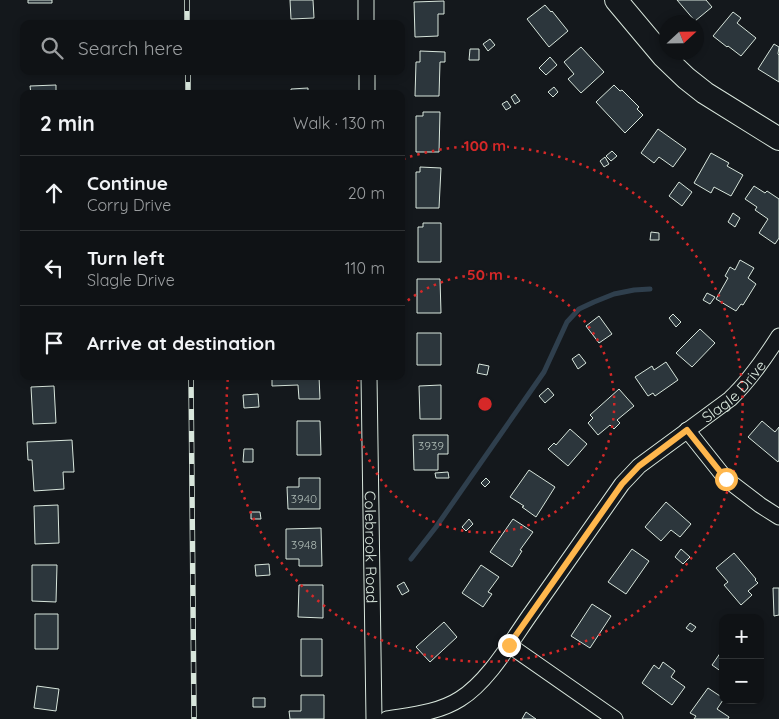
<!DOCTYPE html>
<meta charset="utf-8">
<style>
body{margin:0;font-family:Quicksand,sans-serif;background:#1d2022;color:#f1f3f6}
.controls{position:absolute;right:15px;bottom:15px;display:grid;overflow:hidden;border-radius:10px;box-shadow:0 2px 8px #0003}
.controls button{width:45px;height:45px;display:grid;place-items:center;padding:0;border:0;border-bottom:1px solid #2f3234;background:#0f1215;color:#f1f3f6;font:25px sans-serif}
.compass{position:absolute;left:659px;top:15px;width:45px;height:45px;border-radius:50%;background:#0f1215;box-shadow:0 2px 8px #0003;rotate:68deg}
.stop{position:absolute;width:15px;height:15px;margin:-11px;border:4px solid #ffb74d;border-radius:50%;background:#fff}
.stop.end{background:#ffb74d;border-color:#fff;box-shadow:0 1px 5px #0008}
.list{margin:0;padding:0;list-style:none}
h2{display:flex;justify-content:space-between;align-items:center;height:65px;margin:0;padding:0 20px;font-size:21px}
h2 small{font-size:16px;font-weight:400;color:#9b9ea0}
.list li{display:grid;grid-template-columns:32px 1fr auto;gap:15px;align-items:center;box-sizing:border-box;height:75px;padding:0 20px;border-top:1px solid #2f3234}
.list b{display:block;font-size:19px;white-space:nowrap}
.list p{margin:0;font-size:16px;white-space:nowrap;color:#9b9ea0}
.list em{font-size:16px;font-style:normal;color:#9b9ea0}
.icon{flex:none;width:28px;height:28px;fill:none;stroke:currentColor;stroke-width:2;stroke-linecap:round;stroke-linejoin:round}
.map{position:relative;flex:none;width:779px;height:719px;overflow:hidden}
.search{position:absolute;background:#0f1215;box-shadow:0 2px 8px #0003;left:20px;top:20px;width:385px;height:55px;display:flex;align-items:center;gap:12px;box-sizing:border-box;padding:0 18px;border-radius:10px;color:#9b9ea0;font-size:19px}
.panel{position:absolute;background:#0f1215;box-shadow:0 2px 8px #0003;left:20px;top:90px;width:385px;height:290px;border-radius:10px}
.map>svg:first-child{display:block}
</style>
<div class="map">
<svg width="779" height="719" viewBox="0 0 779 719">
<rect width="100%" height="100%" fill="#14181c"/>
<g fill="none" stroke-linecap="round" stroke-linejoin="round">
<!-- stream -->
<path stroke="#2f3f4d" stroke-width="5" d="M411,559L436,527L544,372L567,322L579,309L594,302L614,294L634,290L650,289"/>
</g>
<!-- building -->
<path fill="#2c363c" stroke="#d8e6dc" d="M28,0H52V3H28Z
M290,0H313L314,18L291,19Z
M677,0H706L712,7L695,21Z
M444,1V14H438V36L415,37L414,2Z
M545,5L551,12L552,11L568,31L549,47L527,19Z
M733,12L741,18L737,23L756,38L741,56L728,46L727,47L713,36Z
M490,39L495,45L488,51L483,44Z
M774,44L779,47L778,54L779,55V82L758,69Z
M581,47L604,72L581,93L568,79L574,74L564,62Z
M470,49H479V60H469Z
M420,51L445,52V62H440L439,96H415L416,62H420Z
M550,57L557,65L546,75L539,68Z
M293,71H315L316,73H293Z
M56,85V94H31L30,86Z
M614,85L620,91L622,90L639,107L637,109L643,115L625,133L596,102Z
M554,87L558,92L553,97L548,92Z
M308,88V93L316,92V94H291V89Z
M515,94L520,101L515,104L511,97Z
M507,101L511,107L506,110L502,104Z
M423,112H440L439,152H416V116H423Z
M658,129L686,149L673,167L659,157L654,163L641,153Z
M612,151L617,156L611,161L606,156Z
M711,153L729,163L727,166L743,175L731,196L714,187L711,193L694,183Z
M605,157L609,164L604,167L600,161Z
M420,167L441,168L439,208H416V172H420Z
M679,182L692,192L682,206L669,196Z
M754,186L765,193L767,191L779,199V238L775,244L759,233L768,219L755,210L757,207L745,199Z
M733,213L740,218L735,227L728,222Z
M423,223H441V262H418V227H423Z
M651,232L659,233V240H650Z
M740,260L754,268L748,278L756,284L743,305L741,304L736,311L716,299L728,278L725,276L730,267L735,270Z
M417,279H440L441,313H417Z
M707,293L715,297L710,304L703,300Z
M673,314L681,322L676,327L669,318Z
M599,316L612,334L599,343L586,326Z
M700,329L715,343L692,367L676,353Z
M417,333H441V365H417Z
M579,354L586,363L578,369L572,359Z
M666,362L678,380L655,396L653,393L648,396L635,377L652,366L654,370Z
M479,364L489,366L487,375L477,373Z
M272,376H319L320,399H299L298,385L272,386Z
M441,385V419H420L419,386Z
M54,386L56,423L33,424L31,387Z
M548,388L554,395L545,403L539,396Z
M619,389L634,406L617,420L620,423L614,429L610,425L598,435L588,423L593,418L590,415Z
M258,394L259,407L244,408L243,395Z
M481,399H491L492,408L482,409Z
M297,421H320L321,455H297Z
M762,421L775,432L779,427V460L778,462L748,437Z
M570,429L587,444L568,466L548,449L554,443L556,445Z
M413,435H448V454H438V470H414Z
M72,440L74,472H63L64,489L34,491L32,460H28L27,442Z
M244,449H253V462H243Z
M529,470L555,487L536,517L522,507L524,506L510,497Z
M448,472L449,478H436L435,473Z
M299,478H320V509H288L287,487H299Z
M486,478L490,482L485,487L481,483Z
M666,502L691,524L680,537L671,530L661,541L645,527Z
M58,505L59,543L35,544L34,506Z
M251,512H260L261,519H251Z
M469,519L473,524L466,531L462,527Z
M513,519L533,532L520,550L522,551L512,567L490,552Z
M321,528L322,566H299V559H286V529Z
M632,549L649,561L626,594L608,582Z
M681,549L690,557L683,564L675,557Z
M734,553L756,579L755,580L758,583L748,591L752,595L741,605L724,585L728,582L716,568Z
M269,564L270,575L256,576L255,565Z
M32,565H57L56,602L32,601Z
M481,565L499,577L488,592L492,594L483,607L462,593Z
M404,582L409,591L402,595L397,586Z
M299,585H323V618L298,617Z
M773,588H779V615L774,616Z
M592,604L611,616L590,648L571,636Z
M35,614H58V649H35Z
M444,622L457,637L430,662L416,647Z
M690,623L696,627L692,632L686,628Z
M301,639H322V676H301Z
M723,649V671L722,672L712,665Z
M663,662L675,671L671,677L685,687L672,705L642,683L654,665L659,669Z
M37,686L59,689L56,711L34,708Z
M708,688L723,698V700L717,709L729,717L728,719H694L696,716L690,713Z
M301,695H324V719H290L289,711H301Z
M253,698H265V707H253Z
M526,712L536,719H522Z"/>
<g fill="none" stroke-linecap="round" stroke-linejoin="round">
<!-- street casing -->
<g stroke="#d8e6dc" stroke-width="17">
<g id="street">
<path d="M366,0V24"/>
<path d="M367,71V94"/>
<path id="s1" d="M369,376L374,719"/>
<path d="M687,430L726,479L760,505L779,517"/>
<path d="M509,645L615,719"/>
<path id="s2" d="M387,719C411,715 438,713 460,699C489,681 512,640 532,612C562,569 592,526 622,484L639,466L730,399C750,380 765,358 779,336"/>
</g>
</g>
<!-- secondary casing -->
<g stroke="#d8e6dc" stroke-width="24">
<path id="secondary" d="M616,0L663,56L686,78L705,93L779,139"/>
</g>
<!-- street -->
<use href="#street" stroke="#14181c" stroke-width="15"/>
<!-- secondary -->
<use href="#secondary" stroke="#14181c" stroke-width="22"/>
<!-- rail casing -->
<g stroke="#d8e6dc" stroke-width="5.5">
<path id="rail" d="M187,0V24
M188,71V94
M191,376L194,719"/>
</g>
<!-- rail -->
<use href="#rail" stroke="#14181c" stroke-width="4" stroke-dasharray="11" stroke-linecap="butt"/>
</g>
<g fill="none" stroke-linecap="round" stroke-linejoin="round">
<!-- route -->
<path stroke="#ffb74d" stroke-width="6" d="M509,645L622,484L639,466L687,430L726,479"/>
</g>
<!-- distance rings -->
<g fill="none" stroke="#d62828" stroke-width="2.5" stroke-dasharray="2.5 5">
<path d="M402 305A129 129 0 1 1 359 377"/>
<path d="M403 159A258 258 0 1 1 228 377"/>
</g>
<g text-anchor="middle" dominant-baseline="central" stroke-width="4" stroke-linejoin="round" paint-order="stroke">
<!-- number labels -->
<g font-size="12" fill="#adbab4">
<text x="431" y="445">3939</text>
<text x="304" y="498">3940</text>
<text x="304" y="544">3948</text>
</g>
<!-- street labels -->
<g font-size="15" fill="#d8e6dc" stroke="#14181c">
<text stroke="none"><textPath href="#s2" startOffset="492">Slagle Drive</textPath></text>
<text stroke="none"><textPath href="#s1" startOffset="171">Colebrook Road</textPath></text>
</g>
</g>
<circle cx="485" cy="404" r="8" fill="#d62828" stroke="#14181c" stroke-width="2.5"/>
<g font-size="15" text-anchor="middle" font-weight="bold" fill="#d62828" stroke="#14181c" stroke-width="4" stroke-linejoin="round" paint-order="stroke">
<text x="485" y="151">100 m</text>
<text x="485" y="280">50 m</text>
</g>
</svg>
<div class="controls">
<button>+</button>
<button>−</button>
</div>
<svg class="compass" viewBox="-18 -18 36 36"><path d="M0-13l5 13h-10z" fill="#e53935"/><path d="M0 13l5-13h-10z" fill="#9b9ea0"/></svg>
<div class="stop" style="left:726px;top:479px"></div>
<div class="stop end" style="left:509px;top:645px"></div>
<div class="search"><svg class="icon" aria-label="search" viewBox="0 0 24 24"><circle cx="10" cy="10" r="6"/><path d="M15 15l6 6"/></svg>Search here</div>
<section class="panel">
<h2>2 min<small>Walk · 130 m</small></h2>
<ul class="list">
<li><svg class="icon" aria-label="ahead" viewBox="0 0 24 24"><path d="M12 20V5M6 11l6-6 6 6"/></svg><div><b>Continue</b><p>Corry Drive</p></div><em>20 m</em></li>
<li><svg class="icon" aria-label="left" viewBox="0 0 24 24"><path d="M17 20v-9H6M10 6l-5 5 5 5"/></svg><div><b>Turn left</b><p>Slagle Drive</p></div><em>110 m</em></li>
<li><svg class="icon" aria-label="arrive" viewBox="0 0 24 24"><path d="M6 21V4h12l-3 4 3 4H6"/></svg><div><b>Arrive at destination</b></div></li>
</ul>
</section>
</div>
